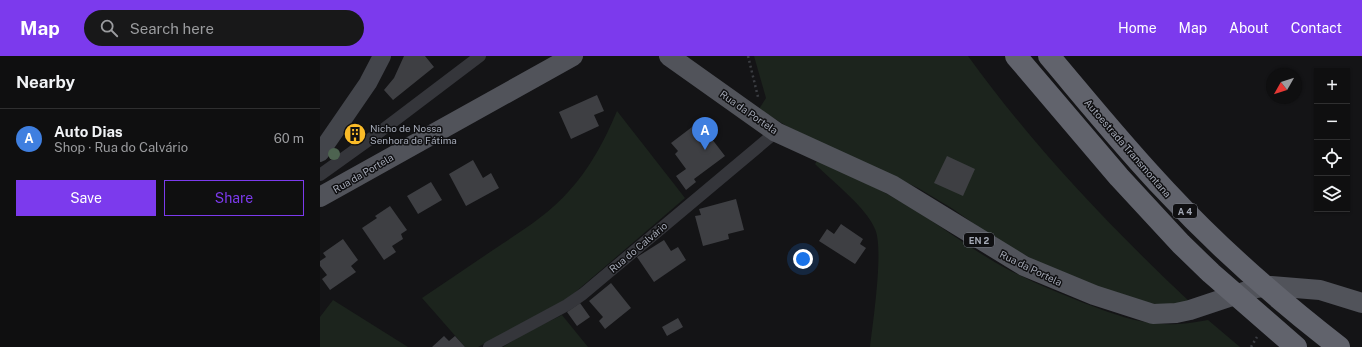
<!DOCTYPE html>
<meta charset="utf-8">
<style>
body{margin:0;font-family:"Public Sans",sans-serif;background:#181819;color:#f1f3f6}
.controls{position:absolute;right:12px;top:12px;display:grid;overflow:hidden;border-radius:0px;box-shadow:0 1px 3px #0004}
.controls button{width:36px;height:36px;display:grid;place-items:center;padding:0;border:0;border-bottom:1px solid #2f2f30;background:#0f0f10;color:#f1f3f6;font:20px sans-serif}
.compass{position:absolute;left:946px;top:12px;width:36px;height:36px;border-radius:50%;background:#0f0f10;box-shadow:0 1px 3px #0004;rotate:231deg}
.you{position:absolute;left:483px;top:203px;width:14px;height:14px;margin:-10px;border:3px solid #fff;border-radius:50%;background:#1a73e8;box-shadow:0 0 0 6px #1a73e833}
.badge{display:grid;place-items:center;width:26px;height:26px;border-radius:50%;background:#7c3aed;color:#fff;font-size:13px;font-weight:700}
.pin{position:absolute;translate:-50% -33px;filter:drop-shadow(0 1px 2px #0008)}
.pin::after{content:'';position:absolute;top:21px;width:14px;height:12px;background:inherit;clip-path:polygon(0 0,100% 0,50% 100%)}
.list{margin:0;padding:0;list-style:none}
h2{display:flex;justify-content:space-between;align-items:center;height:52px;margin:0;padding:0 16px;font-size:17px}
h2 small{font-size:13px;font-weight:400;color:#9b9c9f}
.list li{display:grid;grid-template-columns:26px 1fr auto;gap:12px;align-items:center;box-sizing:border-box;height:60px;padding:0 16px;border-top:1px solid #2f2f30}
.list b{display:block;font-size:15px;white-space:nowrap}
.list p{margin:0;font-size:13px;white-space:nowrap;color:#9b9c9f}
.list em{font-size:13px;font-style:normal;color:#9b9c9f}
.actions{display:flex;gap:8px;padding:12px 16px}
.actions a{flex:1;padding:9px 0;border:1px solid #7c3aed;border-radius:0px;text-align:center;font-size:14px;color:#7c3aed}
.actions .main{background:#7c3aed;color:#fff}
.icon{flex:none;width:22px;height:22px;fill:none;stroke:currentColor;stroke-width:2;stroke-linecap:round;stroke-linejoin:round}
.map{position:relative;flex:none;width:1042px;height:291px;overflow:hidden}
header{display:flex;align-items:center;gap:24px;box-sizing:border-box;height:56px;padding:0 20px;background:#7c3aed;color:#fff}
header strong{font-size:19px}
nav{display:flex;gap:22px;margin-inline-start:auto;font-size:14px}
.search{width:280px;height:36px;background:#181819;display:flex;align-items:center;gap:10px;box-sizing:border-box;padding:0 14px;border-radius:22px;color:#9b9c9f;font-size:15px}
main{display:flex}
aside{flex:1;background:#0f0f10}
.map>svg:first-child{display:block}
</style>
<header>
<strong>Map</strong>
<div class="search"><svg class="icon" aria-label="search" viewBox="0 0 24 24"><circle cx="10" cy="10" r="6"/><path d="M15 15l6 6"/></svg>Search here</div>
<nav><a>Home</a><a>Map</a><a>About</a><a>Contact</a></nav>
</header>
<main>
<aside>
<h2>Nearby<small></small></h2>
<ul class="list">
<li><span class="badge" style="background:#3f7fe0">A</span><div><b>Auto Dias</b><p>Shop · Rua do Calvário</p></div><em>60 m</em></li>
</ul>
<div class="actions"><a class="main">Save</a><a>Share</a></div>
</aside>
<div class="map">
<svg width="1042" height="291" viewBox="0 0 1042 291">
<rect width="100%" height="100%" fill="#141416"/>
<!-- green -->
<path fill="#1c241d" d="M434,0H648C713,90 790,171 871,247L843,249L829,247L743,220L674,182L633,153L598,132L468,71L439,53L446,42Z
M297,55L365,142L245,245L158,291H145L102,242C129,224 155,206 182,188C206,172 230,157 249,135C270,112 285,84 297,55Z
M497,105C523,117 551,128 576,143C608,161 637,183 668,202C699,221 731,234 764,247C811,265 838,274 888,264L920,291H550C553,266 564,192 555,173C546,151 512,125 495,108Z
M13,244L88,291H0V261Z
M242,259L268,291H183L205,277Z"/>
<!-- building -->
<path fill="#3e3f43" d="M84,0H105L114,11L73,44L64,34L74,22Z
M277,39L284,55L274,59L279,70L251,83L239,56Z
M376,68L382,76L385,74L405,100L374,123L376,126L366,134L356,120L366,113L355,98L358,95L351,87Z
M35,73L40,79L34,84L30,78Z
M627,100L655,113L643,140L614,127Z
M153,104L163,122L171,117L179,132L146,150L129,118Z
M111,126L122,144L98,158L87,140Z
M416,143L424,174L408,178L409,183L383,190L375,160L381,159L379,153Z
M70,150L87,174L81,178L83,183L72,190L76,196L64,204L42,172L57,162L55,160Z
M521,168L543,183L540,188L546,192L535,208L499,185L507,173L514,178Z
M23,183L38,204L31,210L36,216L10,234L2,223L7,219L0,210V205L6,201L3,197Z
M344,184L351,195L358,191L366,204L334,226L317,201Z
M291,227L311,252L285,273L279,265L283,261L269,245Z
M260,247L270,261L257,270L247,256Z
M358,262L363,271L347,280L342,271Z
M124,280L129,285L135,280L145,291H112Z"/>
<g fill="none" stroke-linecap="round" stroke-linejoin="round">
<!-- path -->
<path stroke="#3b3d42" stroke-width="2.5" stroke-dasharray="2 3" stroke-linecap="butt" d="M428,0L438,41
M931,291L937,281"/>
<!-- street -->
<path stroke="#35363b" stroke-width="12" d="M0,119L53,81L160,0
M169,291L247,249L263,238L456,76"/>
<!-- secondary -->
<path stroke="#43454b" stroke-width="18" d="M0,97L48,27L62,0"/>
<!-- primary -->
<path stroke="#51535a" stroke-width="20" d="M349,0L456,76L572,129L704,210L774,239L833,258L856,257L870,254L936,232L951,230L1000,234L1042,247
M0,141L253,0"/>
<!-- highway-bridge -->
<path stroke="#61636c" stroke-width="22" d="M696,0L799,121L861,188L891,217L976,291
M729,0C767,45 805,92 846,135C899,192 957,243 1019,291"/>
</g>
<!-- trees -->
<circle fill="#4d6350" cx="14" cy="98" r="6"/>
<!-- icons -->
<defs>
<g id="building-disc" transform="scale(1.15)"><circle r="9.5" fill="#fabb28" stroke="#0f0f11"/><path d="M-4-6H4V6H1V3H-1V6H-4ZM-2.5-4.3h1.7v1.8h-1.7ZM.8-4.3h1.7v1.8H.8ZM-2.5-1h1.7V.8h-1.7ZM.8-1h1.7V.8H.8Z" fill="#111"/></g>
</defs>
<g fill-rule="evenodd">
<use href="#building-disc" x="35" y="78"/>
</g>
<g text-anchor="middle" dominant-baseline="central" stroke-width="3" stroke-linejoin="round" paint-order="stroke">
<!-- shield labels -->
<g fill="#0f0f11" stroke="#787c85" stroke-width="1">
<rect x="853" y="148" width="24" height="14" rx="3"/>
<rect x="644" y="177" width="30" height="14" rx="3"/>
</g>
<g font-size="9" font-weight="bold" fill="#a5aab7">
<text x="865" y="155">A 4</text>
<text x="659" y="184">EN 2</text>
</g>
<!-- street labels -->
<g font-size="10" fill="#a5aab7" stroke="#0f0f11">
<text transform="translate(429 56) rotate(35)">Rua da Portela</text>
<text transform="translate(808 92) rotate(49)">Autoestrada Transmontana</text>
<text transform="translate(43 117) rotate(-30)">Rua da Portela</text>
<text transform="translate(318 191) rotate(-40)">Rua do Calvário</text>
<text transform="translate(711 212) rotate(26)">Rua da Portela</text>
</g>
<!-- poi labels -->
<g font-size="10" fill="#a5aab7" stroke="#0f0f11" text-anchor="start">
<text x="50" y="72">Nicho de Nossa<tspan x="50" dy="12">Senhora de Fátima</tspan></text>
</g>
</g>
</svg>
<div class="controls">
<button>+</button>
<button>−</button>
<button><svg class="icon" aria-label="locate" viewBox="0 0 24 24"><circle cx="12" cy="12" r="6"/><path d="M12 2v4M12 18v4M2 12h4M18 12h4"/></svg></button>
<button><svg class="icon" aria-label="layers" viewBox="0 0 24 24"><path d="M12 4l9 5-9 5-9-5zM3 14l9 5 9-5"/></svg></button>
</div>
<svg class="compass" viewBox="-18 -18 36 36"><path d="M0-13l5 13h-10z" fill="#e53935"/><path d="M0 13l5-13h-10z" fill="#9b9c9f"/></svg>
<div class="you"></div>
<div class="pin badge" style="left:385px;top:94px;background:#3f7fe0">A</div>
</div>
</main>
